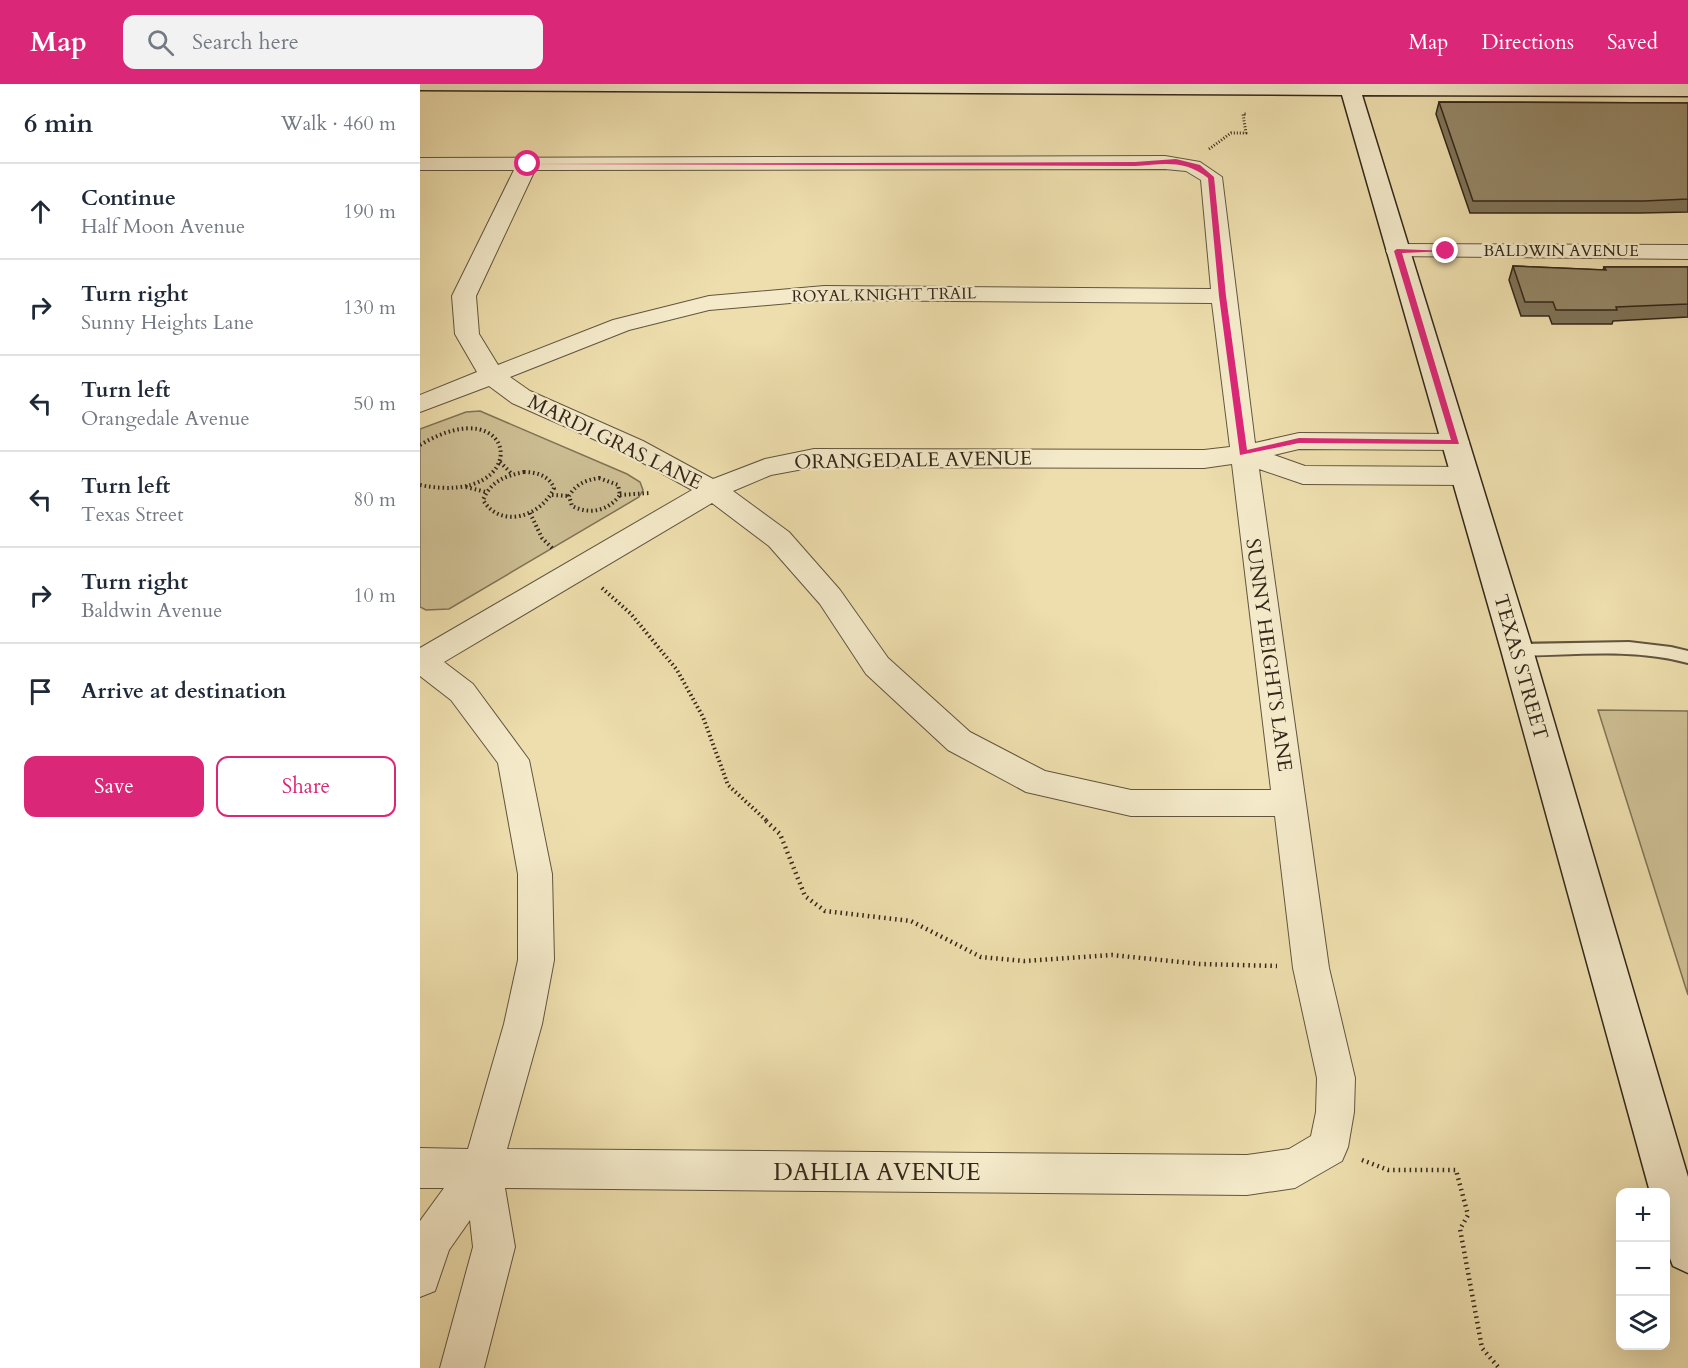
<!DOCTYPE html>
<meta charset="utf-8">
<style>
body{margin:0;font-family:Cardo,serif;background:#f2f2f3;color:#1f2937}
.controls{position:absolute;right:18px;bottom:18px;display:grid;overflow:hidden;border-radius:12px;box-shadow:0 6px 24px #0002}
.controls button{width:54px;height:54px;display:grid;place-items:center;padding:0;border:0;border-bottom:2px solid #e0e1e3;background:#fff;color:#1f2937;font:30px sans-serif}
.stop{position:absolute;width:18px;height:18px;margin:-14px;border:4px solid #db2777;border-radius:50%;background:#fff}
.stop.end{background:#db2777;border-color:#fff;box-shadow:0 2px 6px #0008}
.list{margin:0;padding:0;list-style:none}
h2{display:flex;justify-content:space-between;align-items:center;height:78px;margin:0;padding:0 24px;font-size:26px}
h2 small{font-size:20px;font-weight:400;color:#747a83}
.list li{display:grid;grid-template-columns:39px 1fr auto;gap:18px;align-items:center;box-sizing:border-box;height:96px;padding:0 24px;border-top:2px solid #e0e1e3}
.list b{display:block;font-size:22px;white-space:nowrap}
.list p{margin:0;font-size:20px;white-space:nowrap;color:#747a83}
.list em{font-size:20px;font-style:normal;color:#747a83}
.actions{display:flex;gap:12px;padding:18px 24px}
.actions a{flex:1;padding:14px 0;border:2px solid #db2777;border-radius:12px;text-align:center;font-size:21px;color:#db2777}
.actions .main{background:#db2777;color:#fff}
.icon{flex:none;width:33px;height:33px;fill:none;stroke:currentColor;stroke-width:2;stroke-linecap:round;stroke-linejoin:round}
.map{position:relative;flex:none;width:1268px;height:1284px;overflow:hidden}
header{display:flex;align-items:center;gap:36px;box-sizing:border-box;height:84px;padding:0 30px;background:#db2777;color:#fff}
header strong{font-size:28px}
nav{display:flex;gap:33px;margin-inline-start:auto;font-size:21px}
.search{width:420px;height:54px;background:#f2f2f3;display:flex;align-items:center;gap:15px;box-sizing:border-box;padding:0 21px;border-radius:12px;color:#747a83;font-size:22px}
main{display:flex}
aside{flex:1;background:#fff}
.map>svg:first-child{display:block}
</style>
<header>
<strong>Map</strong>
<div class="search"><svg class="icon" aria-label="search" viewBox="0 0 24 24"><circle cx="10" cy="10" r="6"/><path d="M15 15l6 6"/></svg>Search here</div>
<nav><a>Map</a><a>Directions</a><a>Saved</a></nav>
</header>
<main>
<aside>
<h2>6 min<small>Walk · 460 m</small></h2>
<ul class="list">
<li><svg class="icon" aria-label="ahead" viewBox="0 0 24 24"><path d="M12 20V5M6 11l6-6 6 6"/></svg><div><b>Continue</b><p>Half Moon Avenue</p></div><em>190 m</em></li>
<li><svg class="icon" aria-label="right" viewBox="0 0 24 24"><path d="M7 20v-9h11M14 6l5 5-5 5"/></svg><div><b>Turn right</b><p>Sunny Heights Lane</p></div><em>130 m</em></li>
<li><svg class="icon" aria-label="left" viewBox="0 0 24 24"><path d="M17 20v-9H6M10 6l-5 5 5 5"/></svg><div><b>Turn left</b><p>Orangedale Avenue</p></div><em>50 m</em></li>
<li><svg class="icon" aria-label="left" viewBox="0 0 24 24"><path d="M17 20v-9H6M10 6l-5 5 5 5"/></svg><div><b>Turn left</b><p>Texas Street</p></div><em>80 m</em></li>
<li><svg class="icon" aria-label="right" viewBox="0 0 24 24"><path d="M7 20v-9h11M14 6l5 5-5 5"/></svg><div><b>Turn right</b><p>Baldwin Avenue</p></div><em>10 m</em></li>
<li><svg class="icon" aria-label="arrive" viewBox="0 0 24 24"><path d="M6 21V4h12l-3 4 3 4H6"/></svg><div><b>Arrive at destination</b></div></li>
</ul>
<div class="actions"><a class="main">Save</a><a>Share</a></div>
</aside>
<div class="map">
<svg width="1268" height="1284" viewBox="0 0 1268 1284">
<rect width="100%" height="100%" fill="#eedead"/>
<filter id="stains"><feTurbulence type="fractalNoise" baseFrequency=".00333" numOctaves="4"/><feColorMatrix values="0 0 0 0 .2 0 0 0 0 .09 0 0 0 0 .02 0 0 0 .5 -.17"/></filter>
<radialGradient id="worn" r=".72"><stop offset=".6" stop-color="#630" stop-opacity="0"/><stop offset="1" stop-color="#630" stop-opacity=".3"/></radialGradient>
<!-- green -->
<path fill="#cebf94" stroke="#807357" stroke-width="1.5" d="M60,327L207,390L220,398L223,406L219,413L29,525L6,526L0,523V345L46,328Z
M1178,626L1268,627V911Z"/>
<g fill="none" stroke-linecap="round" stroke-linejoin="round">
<!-- lane casing -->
<g stroke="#61553f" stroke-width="4">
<path id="lane" d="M1209,558L1251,563L1268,567V579C1213,564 1154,571 1097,572L1089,566L1097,560Z"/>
</g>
<!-- street casing -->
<g stroke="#61553f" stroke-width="2">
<path id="street" d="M745,72L780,78L802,93L835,359L879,349L1036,350L1045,352L1049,358L1045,364L1036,366L879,365L854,371L885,382L1046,383L1055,386L1059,392L1055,398L1046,401L883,400L839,385L909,884L935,994L934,1028L928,1063L922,1077L875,1104L827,1111L85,1104L95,1163L64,1284H20L53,1163L50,1136L29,1166L15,1207L0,1213V1137L24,1104H0V1064L48,1065L84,940L98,876V790L78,679L31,616L0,592V564L272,406L205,369L92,319L69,302L0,328V311L57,288L35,250L32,212L94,86H0V74ZM745,85L766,87L781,96L791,205L404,202L289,212L193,236L78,281L59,250L56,212L115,86ZM404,216L792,219L810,363L784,366L394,365L345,375L293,395L223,357L110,307L90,293L209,246L289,226ZM812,380L851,706H711L625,687L550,648L468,574L420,506L369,448L313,407L351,391L394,383L784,384ZM292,419L349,462L400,520L446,590L528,666L606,708L711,732H855L873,884L897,994L896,1028L891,1052L869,1065L827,1071L87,1065L122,940L134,876L132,790L109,676L53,600L24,578Z
M977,160L1268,161V175L969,172L966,167L969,162Z"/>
</g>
<!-- secondary casing -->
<g stroke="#32271a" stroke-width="3">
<path id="secondary" d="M0,0H1268V12L942,11L1113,566L1268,1093V1189L1253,1182L1246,1164V1108H1230L1081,566L922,11L0,6Z"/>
</g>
<!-- path-far2 -->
<path stroke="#32271a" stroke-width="3" stroke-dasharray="1 2" stroke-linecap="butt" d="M789,65L811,49H826L823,30H826"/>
<!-- path-far1 -->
<path stroke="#32271a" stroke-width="4" stroke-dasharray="1.5 3" stroke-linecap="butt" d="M0,361C100,301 115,424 0,401
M80,378L92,390
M104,388C117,388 129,392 134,404C122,432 81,446 63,416C71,397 85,392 104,388Z
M179,394L198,401L200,411C188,427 170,431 152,422L149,412C156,400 166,396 179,394Z
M46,403L66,408
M132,411L149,412
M200,411L229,409
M110,429L122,454L134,466
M182,504L211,530L257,586L283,633L308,701L348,738"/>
<!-- path -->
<path stroke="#32271a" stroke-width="4.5" stroke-dasharray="1.5 4" stroke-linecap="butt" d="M346,737L360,750L385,812L405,827L491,837L561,873L604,877L692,871L780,880L857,882
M942,1076L968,1086H1036L1048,1131L1040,1145L1062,1264L1079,1284"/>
<!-- lane -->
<use href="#lane" fill="#f4eaca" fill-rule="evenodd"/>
<!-- street -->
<use href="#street" fill="#f4eaca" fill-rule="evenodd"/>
<!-- secondary -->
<use href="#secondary" fill="#f4eaca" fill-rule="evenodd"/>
</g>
<!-- wall -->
<path fill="#7f7358" stroke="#32271a" stroke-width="1.5" d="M1019,18L1268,19V128L1220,129H1050L1016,30Z
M1093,182L1183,186L1184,183H1268V233L1193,237L1192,240H1132L1129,232H1101L1089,196Z"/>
<!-- building -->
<path fill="#948666" stroke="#32271a" stroke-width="1.5" d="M1019,18L1268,19V115L1224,117H1053Z
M1093,182L1186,186L1184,183H1268V220L1196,223L1197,226H1136L1133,218H1105Z"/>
<!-- route -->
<path fill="#db2777" d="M756,75L780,81L794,93L806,212L827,366L879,354L1031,356L974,167L977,165L1029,167L982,169L1039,360L879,359L820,371L799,212L788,94C765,75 742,80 715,82L105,80L715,78Z"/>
<g text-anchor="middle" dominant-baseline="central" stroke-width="4.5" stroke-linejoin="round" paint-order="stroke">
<!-- far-street labels -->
<g font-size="16" fill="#32271a" stroke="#f4eaca">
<text x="1141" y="167">BALDWIN AVENUE</text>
<text transform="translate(464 211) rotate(-1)">ROYAL KNIGHT TRAIL</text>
</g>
<!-- street labels -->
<g font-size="20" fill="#32271a" stroke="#f4eaca">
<text transform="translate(195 358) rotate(26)">MARDI GRAS LANE</text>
<text transform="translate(493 376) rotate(-1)">ORANGEDALE AVENUE</text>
<text transform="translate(849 571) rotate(82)">SUNNY HEIGHTS LANE</text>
<text transform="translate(1101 583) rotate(74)">TEXAS STREET</text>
</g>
<!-- near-street labels -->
<g font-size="24" fill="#32271a" stroke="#f4eaca">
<text x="457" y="1088">DAHLIA AVENUE</text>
</g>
</g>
<rect width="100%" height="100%" filter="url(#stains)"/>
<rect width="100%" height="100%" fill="url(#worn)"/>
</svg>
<div class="controls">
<button>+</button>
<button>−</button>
<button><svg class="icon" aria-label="layers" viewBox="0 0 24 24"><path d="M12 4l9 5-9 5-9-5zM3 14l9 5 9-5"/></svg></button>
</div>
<div class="stop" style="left:108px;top:80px"></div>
<div class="stop end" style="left:1026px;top:167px"></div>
</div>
</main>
